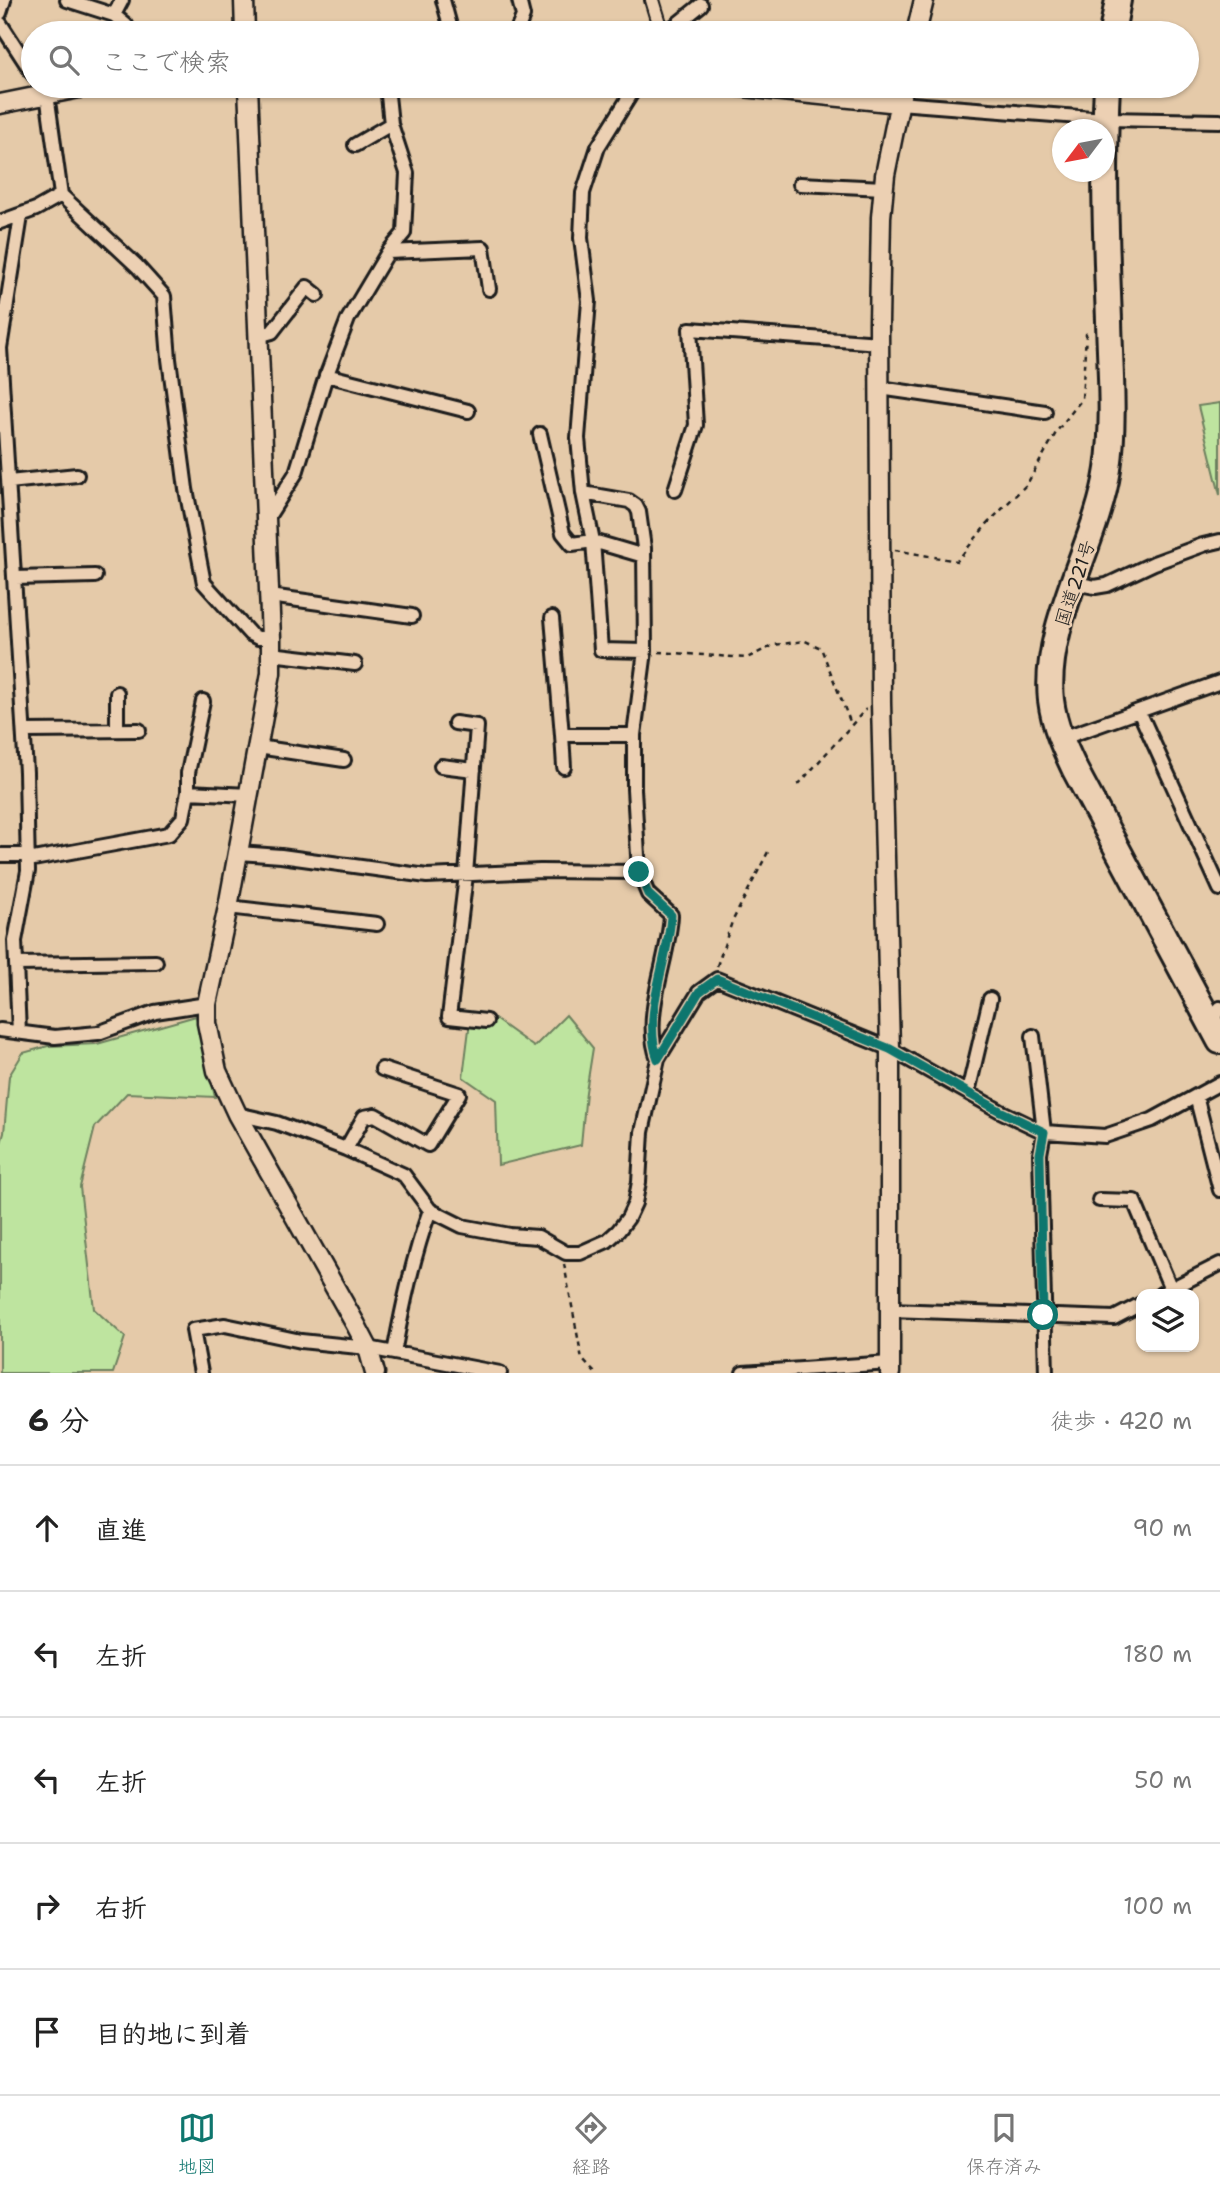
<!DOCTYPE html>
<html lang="ja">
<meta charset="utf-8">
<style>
body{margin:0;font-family:"Shantell Sans","Klee One",sans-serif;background:#f2f2f2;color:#222}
.controls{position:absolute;right:21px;bottom:21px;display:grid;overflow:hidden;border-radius:14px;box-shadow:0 2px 5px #0004}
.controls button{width:63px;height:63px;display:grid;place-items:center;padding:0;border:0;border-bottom:2px solid #e0e0e0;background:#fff;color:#222;font:35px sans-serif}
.compass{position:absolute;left:1052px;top:119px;width:63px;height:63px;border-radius:50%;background:#fff;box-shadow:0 2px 5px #0004;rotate:238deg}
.stop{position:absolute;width:21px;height:21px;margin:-16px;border:5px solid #0f766e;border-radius:50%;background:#fff}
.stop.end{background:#0f766e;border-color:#fff;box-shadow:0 2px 7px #0008}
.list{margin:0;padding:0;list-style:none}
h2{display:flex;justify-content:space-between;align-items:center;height:91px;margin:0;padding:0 28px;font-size:30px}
h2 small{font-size:23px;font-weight:400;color:#767676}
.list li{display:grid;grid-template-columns:46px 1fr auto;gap:21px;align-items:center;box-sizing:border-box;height:126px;padding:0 28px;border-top:2px solid #e0e0e0}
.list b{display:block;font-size:26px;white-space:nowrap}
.list em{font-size:23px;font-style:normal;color:#767676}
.icon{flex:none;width:38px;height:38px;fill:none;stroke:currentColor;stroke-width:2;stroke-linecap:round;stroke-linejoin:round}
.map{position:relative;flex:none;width:1220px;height:1373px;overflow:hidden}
.search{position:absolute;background:#fff;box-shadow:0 2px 5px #0004;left:21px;right:21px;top:21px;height:77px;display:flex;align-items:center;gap:18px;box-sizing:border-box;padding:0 24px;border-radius:38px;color:#767676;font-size:26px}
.sheet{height:721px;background:#fff}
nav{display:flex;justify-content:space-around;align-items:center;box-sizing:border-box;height:98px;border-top:2px solid #e0e0e0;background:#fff;font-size:19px;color:#767676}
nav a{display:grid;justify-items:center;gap:4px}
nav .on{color:#0f766e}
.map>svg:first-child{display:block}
</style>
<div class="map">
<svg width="1220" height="1373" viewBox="0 0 1220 1373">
<rect width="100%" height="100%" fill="#e5caa9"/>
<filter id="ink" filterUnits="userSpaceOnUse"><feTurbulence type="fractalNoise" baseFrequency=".0143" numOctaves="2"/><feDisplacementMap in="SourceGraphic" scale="14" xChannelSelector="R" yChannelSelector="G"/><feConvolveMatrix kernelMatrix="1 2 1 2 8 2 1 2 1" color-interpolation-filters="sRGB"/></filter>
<g filter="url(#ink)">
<!-- green -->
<path fill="#bee49f" stroke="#6d805e" stroke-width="2" d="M1220,403V495L1198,406Z
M566,1015L593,1048L586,1092L581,1145L498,1165L496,1100L463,1077L470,1021L492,1017L534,1047Z
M196,1016L215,1097L127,1093L95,1127L80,1187L94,1309L125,1337L113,1373H0V1146L4,1133L9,1076L23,1053L48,1046L97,1044Z"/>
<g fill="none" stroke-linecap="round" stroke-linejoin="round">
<!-- street casing -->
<g stroke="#1c1c1c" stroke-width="18">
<path id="street" d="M67,0L114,15L126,25
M443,0L452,33
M652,0L662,33
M0,13L4,0
M114,15L122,0
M0,23L33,74
M516,33L523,16L519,0
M666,33L701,5
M41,86L47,94L61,195L137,266L164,296L169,359L186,489L204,583L250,634L258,638H271
M636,86L598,147L583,193L581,238L589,301L578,438L583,493L629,501L636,506L639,512L644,548L645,651L634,735V789L639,872L648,894L671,915C669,960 641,1016 658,1059
M899,103L1105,119L1220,121
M355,145L391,124
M800,184L884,188
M0,222L36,209L61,195
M388,252L483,248L489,289
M258,336L272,332L307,287L317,295
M326,375L468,411
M880,388L1045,412
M540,434L563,533L572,544L593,541L644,556
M9,482L77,475
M675,490L696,425L690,329L880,343
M583,493L593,541L601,650L645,651
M266,520L296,473L324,382L348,319L388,252L404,233L407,173L391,124L387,86
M15,578L95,576
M1074,583L1095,587L1107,585L1154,563L1203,545L1220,541
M270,596L412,616
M552,618L562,735H634
M271,654L355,664
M117,693V730
M1139,711L1220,889
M455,723L477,726L466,875L449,1017L486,1021
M24,731L139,730
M562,735L564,767
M1060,739L1220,682
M258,747L344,760
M441,766L474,770
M188,792V773L203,701
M238,853L281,856L427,876L540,871L639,872
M0,855H28
M28,860L169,834L183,818L188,792L249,795
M228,907L377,924
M16,964L156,962
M1210,1023L1220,1008
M0,1030L55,1037L98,1033L155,1012L207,1004
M19,1032L15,941L28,871L26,772L0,348L21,216
M1033,1036L1044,1132L1040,1154L1046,1373
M968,1092L990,999
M1196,1096L1220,1190
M237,1114L277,1123L346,1149L404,1175L430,1210L462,1226L510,1235L538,1237L566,1253H580L607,1241L618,1231L628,1218L635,1203L639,1182L642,1132L658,1059L699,992L717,979L890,1049L1000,1111L1044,1132L1105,1136L1152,1120L1220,1083
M346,1149L364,1117L375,1115L428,1145L459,1094L382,1069
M1099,1200L1134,1201L1171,1289
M1161,1294L1220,1264
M890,1310L1114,1318L1141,1304
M394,1353C403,1305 413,1257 430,1210
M201,1373L193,1330L225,1325L301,1341L368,1348L500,1373
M743,1373L890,1363"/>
</g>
<!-- secondary casing -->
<g stroke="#1c1c1c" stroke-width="23">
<path id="secondary" d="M244,0L245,33
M916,33L924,0
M248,86L271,638V673L228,907L207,1004V1023L217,1071L237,1114L356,1325L368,1348L375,1373
M733,86L899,103
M0,104L89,86
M890,1373V1049L881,703L879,323L881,217L885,175L903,86"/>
</g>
<!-- highway casing -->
<g stroke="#1c1c1c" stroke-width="30">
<path id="highway" d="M1112,33L1118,0
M1107,86C1103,164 1106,242 1109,320C1110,369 1115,420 1108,469C1097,544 1043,624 1051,700C1054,725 1064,747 1075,770L1220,1041"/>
</g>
<!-- path -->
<path stroke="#1c1c1c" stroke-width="2.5" stroke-dasharray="5 5" stroke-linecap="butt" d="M895,550L957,561L988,523L1027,484L1057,431L1082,399L1086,334L1092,333
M659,652L747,658L774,645L805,641L821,648L851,724
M798,785L866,709
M717,966L732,922L769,850
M564,1264L582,1359L595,1373"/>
<!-- street -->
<use href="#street" stroke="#ecd0b3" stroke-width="12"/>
<!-- secondary -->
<use href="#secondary" stroke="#ecd0b3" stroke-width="18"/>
<!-- highway -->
<use href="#highway" stroke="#ecd0b3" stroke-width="24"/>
</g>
</g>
<g fill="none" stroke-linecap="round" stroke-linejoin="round" filter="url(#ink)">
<!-- route -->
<path stroke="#0f766e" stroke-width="9" d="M639,872L648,894L671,915C669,961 641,1016 658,1059L699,992L717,979L890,1049L1000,1111L1044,1132L1040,1154L1043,1315"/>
</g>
<g text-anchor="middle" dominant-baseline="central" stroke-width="5" stroke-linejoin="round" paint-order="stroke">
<!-- street labels -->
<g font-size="19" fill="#1c1c1c" stroke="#ecd0b3">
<text transform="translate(1075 583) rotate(-72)">国道221号</text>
</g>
</g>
</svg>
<div class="controls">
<button><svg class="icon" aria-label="layers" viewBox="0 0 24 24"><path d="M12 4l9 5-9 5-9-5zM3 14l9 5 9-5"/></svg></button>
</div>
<svg class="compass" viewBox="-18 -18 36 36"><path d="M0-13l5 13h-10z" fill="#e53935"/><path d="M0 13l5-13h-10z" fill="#767676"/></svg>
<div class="stop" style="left:1043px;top:1315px"></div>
<div class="stop end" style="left:639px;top:872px"></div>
<div class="search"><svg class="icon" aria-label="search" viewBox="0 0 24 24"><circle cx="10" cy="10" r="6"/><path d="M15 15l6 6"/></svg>ここで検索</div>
</div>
<section class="sheet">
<h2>6 分<small>徒歩 · 420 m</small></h2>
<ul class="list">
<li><svg class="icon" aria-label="ahead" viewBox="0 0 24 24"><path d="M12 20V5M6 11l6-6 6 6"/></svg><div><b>直進</b></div><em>90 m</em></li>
<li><svg class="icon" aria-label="left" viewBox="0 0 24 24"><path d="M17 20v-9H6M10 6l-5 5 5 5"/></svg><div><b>左折</b></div><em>180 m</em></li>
<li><svg class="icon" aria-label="left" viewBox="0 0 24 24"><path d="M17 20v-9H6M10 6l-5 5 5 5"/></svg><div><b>左折</b></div><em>50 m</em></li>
<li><svg class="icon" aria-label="right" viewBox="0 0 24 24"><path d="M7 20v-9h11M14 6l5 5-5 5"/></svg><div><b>右折</b></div><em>100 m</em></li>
<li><svg class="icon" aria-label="arrive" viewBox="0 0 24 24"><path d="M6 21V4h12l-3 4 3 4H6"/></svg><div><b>目的地に到着</b></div></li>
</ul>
</section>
<nav>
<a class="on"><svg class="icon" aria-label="map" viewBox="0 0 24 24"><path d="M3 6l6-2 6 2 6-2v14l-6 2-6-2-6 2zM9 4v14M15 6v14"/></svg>地図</a>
<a><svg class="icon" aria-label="directions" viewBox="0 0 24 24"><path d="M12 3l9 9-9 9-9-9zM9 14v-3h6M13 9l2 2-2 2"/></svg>経路</a>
<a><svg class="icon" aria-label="saved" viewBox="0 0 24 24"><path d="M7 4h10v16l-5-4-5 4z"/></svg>保存済み</a>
</nav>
